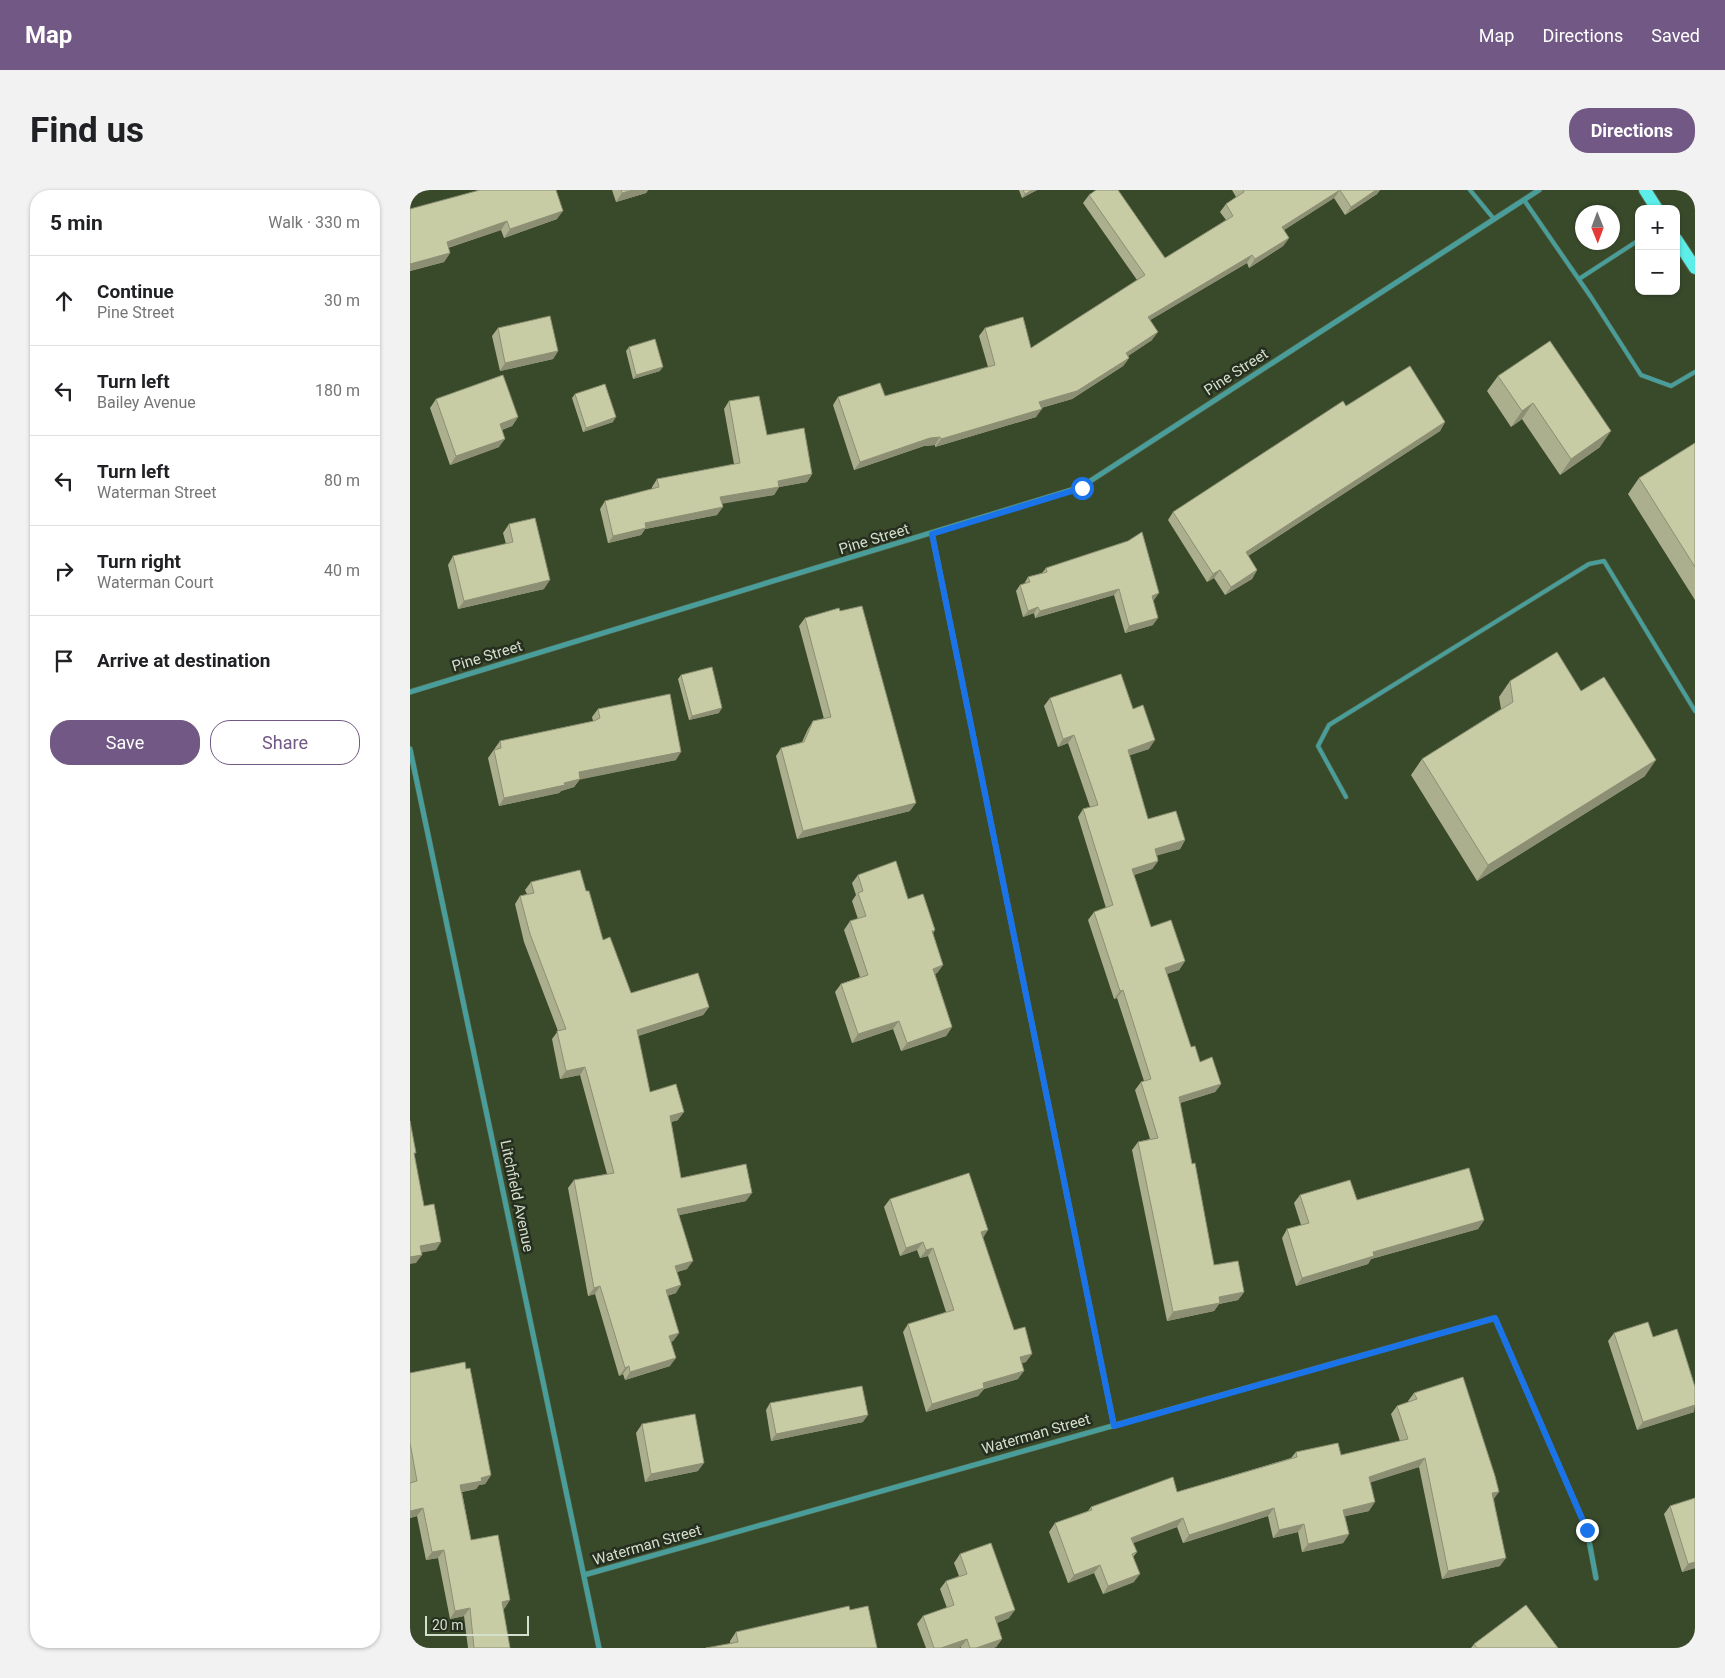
<!DOCTYPE html>
<meta charset="utf-8">
<style>
body{margin:0;font-family:Roboto,sans-serif;background:#f2f2f2;color:#202124}
.controls{position:absolute;right:15px;top:15px;display:grid;overflow:hidden;border-radius:10px;box-shadow:0 1px 4px #0004}
.controls button{width:45px;height:45px;display:grid;place-items:center;padding:0;border:0;border-bottom:1px solid #e0e0e0;background:#fff;color:#202124;font:25px sans-serif}
.compass{position:absolute;left:1165px;top:15px;width:45px;height:45px;border-radius:50%;background:#fff;box-shadow:0 1px 4px #0004;rotate:179deg}
.scale{position:absolute;left:15px;bottom:12px;width:104px;box-sizing:border-box;padding-left:5px;border:2px solid #d4dfcc;border-top:0;font-size:14px;line-height:18px;white-space:nowrap;color:#d4dfcc;-webkit-text-stroke:4px #252e1f;paint-order:stroke}
.stop{position:absolute;width:15px;height:15px;margin:-11px;border:4px solid #1a73e8;border-radius:50%;background:#fff}
.stop.end{background:#1a73e8;border-color:#fff;box-shadow:0 1px 5px #0008}
.list{margin:0;padding:0;list-style:none}
h2{display:flex;justify-content:space-between;align-items:center;height:65px;margin:0;padding:0 20px;font-size:21px}
h2 small{font-size:16px;font-weight:400;color:#757577}
.list li{display:grid;grid-template-columns:32px 1fr auto;gap:15px;align-items:center;box-sizing:border-box;height:90px;padding:0 20px;border-top:1px solid #e0e0e0}
.list b{display:block;font-size:19px;white-space:nowrap}
.list p{margin:0;font-size:16px;white-space:nowrap;color:#757577}
.list em{font-size:16px;font-style:normal;color:#757577}
.actions{display:flex;gap:10px;padding:15px 20px}
.actions a{flex:1;padding:11px 0;border:1px solid #725884;border-radius:20px;text-align:center;font-size:18px;color:#725884}
.actions .main{background:#725884;color:#fff}
.icon{flex:none;width:28px;height:28px;fill:none;stroke:currentColor;stroke-width:2;stroke-linecap:round;stroke-linejoin:round}
.map{position:relative;flex:none;width:1285px;height:1458px;overflow:hidden;border-radius:20px}
header{display:flex;align-items:center;gap:30px;box-sizing:border-box;height:70px;padding:0 25px;background:#725884;color:#fff}
header strong{font-size:24px}
nav{display:flex;gap:28px;margin-inline-start:auto;font-size:18px}
.intro{display:flex;align-items:center;justify-content:space-between;box-sizing:border-box;height:120px;padding:0 30px}
h1{margin:0;font-size:35px}
.button{padding:12px 22px;border-radius:20px;background:#725884;color:#fff;font-size:18px;font-weight:700}
main{display:flex;gap:30px;padding:0 30px}
aside{flex:1;background:#fff;border-radius:20px;box-shadow:0 1px 4px #0004}
.map>svg:first-child{display:block}
</style>
<header>
<strong>Map</strong>
<nav><a>Map</a><a>Directions</a><a>Saved</a></nav>
</header>
<div class="intro"><h1>Find us</h1><a class="button">Directions</a></div>
<main>
<aside>
<h2>5 min<small>Walk · 330 m</small></h2>
<ul class="list">
<li><svg class="icon" aria-label="ahead" viewBox="0 0 24 24"><path d="M12 20V5M6 11l6-6 6 6"/></svg><div><b>Continue</b><p>Pine Street</p></div><em>30 m</em></li>
<li><svg class="icon" aria-label="left" viewBox="0 0 24 24"><path d="M17 20v-9H6M10 6l-5 5 5 5"/></svg><div><b>Turn left</b><p>Bailey Avenue</p></div><em>180 m</em></li>
<li><svg class="icon" aria-label="left" viewBox="0 0 24 24"><path d="M17 20v-9H6M10 6l-5 5 5 5"/></svg><div><b>Turn left</b><p>Waterman Street</p></div><em>80 m</em></li>
<li><svg class="icon" aria-label="right" viewBox="0 0 24 24"><path d="M7 20v-9h11M14 6l5 5-5 5"/></svg><div><b>Turn right</b><p>Waterman Court</p></div><em>40 m</em></li>
<li><svg class="icon" aria-label="arrive" viewBox="0 0 24 24"><path d="M6 21V4h12l-3 4 3 4H6"/></svg><div><b>Arrive at destination</b></div></li>
</ul>
<div class="actions"><a class="main">Save</a><a>Share</a></div>
</aside>
<div class="map">
<svg width="1285" height="1458" viewBox="0 0 1285 1458">
<rect width="100%" height="100%" fill="#394a2b"/>
<g fill="none" stroke-linecap="round" stroke-linejoin="round">
<!-- lane casing -->
<g stroke="#58684b" stroke-width="5">
<path id="lane" d="M1060,0L1084,29
M1114,10L1181,107L1231,185L1261,196L1285,182
M1169,89L1229,50
M936,607L908,556L919,535L1179,374L1194,371L1285,521"/>
</g>
<!-- street casing -->
<g stroke="#58684b" stroke-width="6">
<path id="street" d="M522,344L704,1236
M0,502L671,297L1129,0
M0,559L189,1458
M174,1385L1085,1128L1177,1340L1186,1388"/>
</g>
<!-- primary casing -->
<g stroke="#58684b" stroke-width="14">
<path id="primary" d="M1235,0L1247,19
M1266,49L1285,78"/>
</g>
<!-- lane -->
<use href="#lane" stroke="#499d9a" stroke-width="4"/>
<!-- street -->
<use href="#street" stroke="#499d9a" stroke-width="5"/>
<!-- primary -->
<use href="#primary" stroke="#5deeea" stroke-width="12"/>
</g>
<!-- wall -->
<path fill="#acaf8d" d="M67,0H146L147,29L94,48L91,40L38,58L40,63L34,72L0,81V19L66,2Z
M202,0H238L236,3L206,12Z
M609,0H627L612,8Z
M822,0H970L967,4L935,25L924,8L874,40L879,48L873,56L839,78L837,73L740,130L742,150L718,166L719,168L713,176L662,209L631,218L626,227L525,257V255L514,256L444,280L423,215L428,207L475,206L578,177L569,146L575,138L621,158L727,90L673,13L679,5L755,68L816,30L810,22L816,14L826,7Z
M88,138L148,161L143,169L90,181L82,146Z
M219,157L250,181L223,189L216,161Z
M1088,186L1190,257L1150,285L1112,229L1101,237L1077,201Z
M165,204L203,232L173,242L162,208Z
M26,209L108,227L102,236L92,240L89,257L40,275L20,218Z
M319,211L357,245L402,284L397,292L369,297L364,305L312,313L307,325L235,339L231,345L198,353L190,319L195,311L242,299V297L247,289L324,274L314,219Z
M936,216L1035,232L1030,241L838,366L847,380L842,389L815,405L804,388L797,392L758,330L763,322Z
M1285,253V410L1218,304L1229,288Z
M99,334L134,399L48,419L38,375L43,366L96,354L93,343Z
M718,351L744,410H743V435L715,443L704,405L625,428L624,423L613,427L606,401L610,395L614,394L618,387L632,383L636,378Z
M395,428L500,621L387,649L366,566L371,558L392,552L398,539L403,531L414,529L389,436Z
M271,485L309,523L279,530L268,489Z
M1100,491L1171,501L1235,586L1067,691L1001,585L1012,569L1091,519L1089,507Z
M640,508L723,519L739,559L719,565L738,629L775,650L770,659L747,665L748,671L742,679L724,685L741,737L775,771L769,780L757,784L781,857L790,872L811,894L805,902L770,913L782,974L804,1075L834,1102L828,1110L809,1114L804,1121L757,1131L722,960L728,952L740,949L725,900L731,892L734,891L707,808L704,809L678,730L684,722L696,718L668,627L673,619L680,617L658,553L648,557L634,516Z
M188,519L266,570L170,589L164,597L151,601L149,603L89,616L78,568L90,551L183,531L182,527Z
M448,685L498,709L525,740L523,743L533,775L527,783L525,784L542,837L536,846L491,861L483,839L442,853L425,802L431,794L450,787L434,740L440,731L448,729L442,711L446,705L442,693Z
M121,692L176,701L193,750L221,803L299,817L293,825L228,846L240,902L268,930L261,932L271,988L336,1011L269,1025L277,1079L267,1082L266,1103L257,1106L269,1143L263,1151L261,1152L260,1176L215,1190L213,1184L209,1186L185,1104L178,1106L158,998L164,990L197,984L170,885L150,889L142,849L148,841L114,752L105,714L110,706L117,704L115,700Z
M890,1005L947,1010L1074,1030L1068,1039L961,1069L958,1074L886,1096L872,1048L877,1039L891,1035L884,1013Z
M480,1009L572,1048L604,1140L616,1172L611,1173L608,1189L574,1199L568,1206L516,1222L493,1142L498,1134L536,1122L518,1066L510,1068L507,1060L490,1066L474,1017Z
M1204,1143L1243,1147L1284,1222L1227,1240L1198,1151Z
M0,1183L81,1285L75,1294L69,1295L66,1299L52,1302L61,1350L95,1418L93,1419L100,1458H58L54,1426L40,1429L28,1368L16,1370L7,1326L0,1328Z
M1004,1203L1084,1309L1090,1376L1032,1389L1009,1277L960,1292L959,1321L935,1326L939,1344L933,1353L892,1362L888,1342L863,1348L858,1326L773,1353L767,1337L723,1353L727,1362L723,1367L724,1392L693,1404L684,1383L658,1393L639,1342L645,1333L678,1321L681,1317L767,1302L881,1268L886,1262L931,1265L990,1251L981,1224L987,1216L999,1212L998,1211Z
M360,1213L453,1232L361,1251L356,1220Z
M232,1234L288,1281L235,1292L226,1243Z
M1285,1308V1378L1272,1382L1254,1324L1260,1316Z
M550,1364L599,1428L587,1433L592,1449L586,1457L583,1458H551V1457L548,1458H516L507,1434L513,1426L537,1418L530,1399L536,1391L549,1386L544,1373Z
M440,1420L467,1458L320,1453V1451L326,1442Z
M1064,1454L1148,1458H1061Z"/>
<!-- shaded-wall -->
<path fill="#8c8f73" d="M223,0H238L236,3L206,12L212,3Z
M622,0H627L612,8L615,4Z
M930,0L924,8L866,45L872,37Z
M966,0H970L967,4L935,25L941,17Z
M153,21L147,29L94,48L100,39Z
M97,31L91,40L31,60L37,52Z
M879,48L873,56L839,78L845,69Z
M40,63L34,72L0,81V74Z
M842,65L837,73L732,135L738,127Z
M748,142L742,150L710,171L716,163Z
M148,161L143,169L90,181L95,173Z
M719,168L713,176L662,209L624,220L629,212Z
M253,177L250,181L223,189L226,185Z
M1123,213L1112,229L1101,237L1112,221Z
M632,219L626,227L525,257L531,249Z
M108,227L102,236L84,242L90,234Z
M206,227L203,232L173,242L176,238Z
M1035,232L1030,241L830,371L836,362Z
M1201,241L1190,257L1150,285L1161,269Z
M530,247L525,255L514,256L444,280L450,272L520,248Z
M95,249L89,257L40,275L46,266Z
M402,284L397,292L369,297L364,305L305,315L310,307L368,291Z
M313,317L307,325L235,339L231,345L198,353L203,346L235,333Z
M810,380L804,388L797,392L803,384Z
M847,380L842,389L815,405L821,397Z
M140,390L134,399L48,419L54,411Z
M709,399L704,405L625,428L630,421Z
M749,403L744,410L737,412L742,406Z
M628,417L624,423L613,427L618,421Z
M748,428L743,435L715,443L719,436Z
M312,518L309,523L279,530L282,526Z
M664,545L658,553L648,557L653,549Z
M745,550L739,559L712,568L718,560Z
M271,562L266,570L163,591L169,582Z
M1246,570L1235,586L1067,691L1078,675Z
M170,589L164,597L151,601L149,603L89,616L94,608Z
M506,613L500,621L387,649L393,641Z
M775,650L770,659L739,668L745,659Z
M748,671L742,679L716,687L722,679Z
M775,771L769,780L749,786L755,778Z
M533,775L527,783L517,787L523,779Z
M713,800L707,808L704,809L710,801Z
M299,817L293,825L221,848L227,840Z
M489,831L483,839L442,853L448,844Z
M542,837L536,846L491,861L497,853Z
M175,877L170,885L150,889L156,881Z
M811,894L805,902L763,915L769,907Z
M274,922L268,930L254,934L260,926Z
M342,1003L336,1011L261,1027L267,1019Z
M1074,1030L1068,1039L961,1069L958,1074L886,1096L892,1088L963,1062Z
M578,1040L573,1048L571,1042Z
M31,1052L26,1060L4,1064L10,1056Z
M513,1052L507,1060L490,1066L496,1058Z
M523,1058L518,1066L510,1068L516,1060Z
M12,1065L6,1073L0,1074V1067Z
M283,1071L277,1079L260,1084L265,1076Z
M271,1095L266,1103L250,1108L256,1100Z
M190,1096L185,1104L178,1106L184,1098Z
M834,1102L828,1110L809,1114L804,1121L757,1131L763,1122L809,1107Z
M269,1143L263,1151L253,1154L259,1146Z
M622,1164L616,1172L604,1175L610,1167Z
M266,1168L260,1176L215,1190L220,1182Z
M219,1176L213,1184L209,1186L215,1178Z
M614,1181L608,1189L574,1199L568,1206L516,1222L522,1214L573,1193Z
M1285,1215L1284,1222L1227,1240L1233,1232Z
M458,1225L453,1232L361,1251L366,1244Z
M1015,1268L1009,1277L953,1295L959,1287Z
M294,1273L288,1281L235,1292L241,1284Z
M81,1285L75,1294L69,1295L66,1299L45,1303L50,1295L71,1288Z
M1089,1302L1083,1310L1082,1303Z
M965,1312L959,1321L928,1328L933,1320Z
M13,1318L7,1326L0,1328V1321Z
M864,1318L858,1326L773,1353L779,1345Z
M773,1328L767,1337L715,1356L721,1348Z
M894,1334L888,1342L863,1348L869,1340Z
M939,1344L933,1353L892,1362L898,1354Z
M34,1360L28,1368L16,1370L22,1362Z
M1096,1368L1090,1376L1032,1389L1038,1381Z
M1285,1372V1378L1272,1382L1278,1374Z
M690,1375L684,1383L658,1393L664,1385Z
M730,1384L724,1392L693,1404L698,1396Z
M100,1410L95,1418L86,1420L92,1412Z
M60,1418L54,1426L40,1429L45,1421Z
M605,1420L599,1428L579,1436L585,1427Z
M557,1449L551,1457L548,1458H531Z
M592,1449L586,1457L583,1458H566Z"/>
<!-- building -->
<path fill="#c8cca4" stroke="#8c8f73" d="M70,0H146L153,21L100,39L97,31L37,52L40,63L0,74V19Z
M211,0H223L212,3Z
M613,0H622L615,4Z
M686,0H708L755,68L823,26L816,14L834,2L833,0H966L941,17L930,0L872,37L879,48L845,69L842,65L738,127L748,142L716,163L719,168L667,201L629,212L632,219L531,249L530,247L520,248L450,272L428,207L470,193L475,206L585,175L575,138L613,127L621,158L735,85L679,5Z
M140,126L148,161L95,173L88,138Z
M245,149L253,177L226,185L219,157Z
M1140,151L1201,241L1161,269L1123,213L1112,221L1088,186Z
M1000,176L1035,232L836,362L847,380L821,397L810,380L803,384L763,322L933,211L936,216Z
M93,185L108,227L90,234L95,249L46,266L26,209Z
M195,194L206,227L176,238L165,204Z
M349,206L357,245L394,238L402,284L368,291L369,297L310,307L313,317L235,333L236,338L203,346L195,311L249,297L247,289L330,273L319,211Z
M1285,253V377L1229,288Z
M125,328L140,390L54,411L43,366L103,352L99,334Z
M732,342L749,403L742,406L748,428L719,436L709,399L630,421L628,417L618,421L610,395L620,392L618,387L637,382L636,378L718,351Z
M452,416L506,613L393,641L371,558L394,552L403,531L421,527L395,428L429,418L430,421Z
M1147,462L1171,501L1194,487L1246,570L1078,675L1012,569L1103,512L1100,491Z
M302,477L312,518L282,526L271,485Z
M711,484L723,519L733,515L745,550L718,560L738,629L766,621L775,650L745,659L748,671L722,679L741,737L761,730L775,771L755,778L781,857L785,856L790,872L802,867L811,894L769,907L782,974L785,973L804,1075L828,1071L834,1102L809,1107L810,1113L763,1122L728,952L748,948L731,892L741,889L713,800L710,801L684,722L703,715L673,619L688,615L664,545L653,549L640,508Z
M260,504L271,562L169,582L170,589L154,593L155,595L94,608L84,560L91,558L90,551L184,531L190,528L188,519Z
M486,671L498,709L513,704L525,740L522,741L533,775L523,779L542,837L497,853L489,831L448,844L431,794L458,785L440,731L456,726L448,703L453,701L448,685Z
M170,680L176,701H179L193,750L200,747L221,803L288,783L299,817L227,840L240,902L266,894L274,922L260,926L271,988L336,974L342,1003L267,1019L283,1071L265,1076L271,1095L256,1100L269,1143L259,1146L266,1168L220,1182L219,1176L215,1178L190,1096L184,1098L164,990L204,983L175,877L156,881L147,841L156,839L120,744L110,706L124,703L121,692Z
M0,931L6,963H4L14,1016L24,1014L31,1052L10,1056L12,1065L0,1067Z
M1059,978L1074,1030L963,1062L964,1066L892,1088L877,1039L899,1033L890,1005L940,990L947,1010Z
M559,983L578,1040L571,1042L604,1140L615,1137L622,1164L610,1167L614,1181L573,1193L574,1198L522,1214L498,1134L544,1120L523,1058L516,1060L513,1052L496,1058L480,1009Z
M1238,1132L1243,1147L1267,1139L1285,1197V1215L1233,1232L1204,1143Z
M55,1172L56,1179L60,1178L81,1285L71,1288L72,1291L50,1295L61,1350L88,1345L100,1410L92,1412L100,1458H64L60,1418L45,1421L34,1360L22,1362L13,1318L0,1321V1293L7,1291L0,1253V1183Z
M1053,1187L1085,1286L1089,1302L1082,1303L1096,1368L1038,1381L1015,1268L959,1287L965,1312L933,1320L939,1344L898,1354L894,1334L869,1340L864,1318L779,1345L773,1328L721,1348L727,1362L722,1364L730,1384L698,1396L690,1375L664,1385L645,1333L682,1320L681,1317L763,1287L767,1302L887,1267L886,1262L928,1253L931,1265L998,1249L987,1216L1007,1209L1004,1203Z
M452,1196L458,1225L366,1244L360,1213Z
M285,1224L294,1273L241,1284L232,1234Z
M1285,1308V1372L1278,1374L1260,1316Z
M581,1353L605,1420L585,1427L592,1449L566,1458H560L557,1449L531,1458H524L513,1426L544,1415L536,1391L557,1384L550,1364Z
M1116,1415L1148,1458H1067L1064,1454Z
M439,1416L440,1420L458,1416L467,1458H296L328,1452L326,1442Z"/>
<g fill="none" stroke-linecap="round" stroke-linejoin="round">
<!-- route -->
<path stroke="#1a73e8" stroke-width="6" d="M672,298L522,344L704,1236L1085,1128L1177,1340"/>
</g>
<g text-anchor="middle" dominant-baseline="central" stroke-width="5" stroke-linejoin="round" paint-order="stroke">
<!-- street labels -->
<g font-size="15" fill="#d4dfcc" stroke="#252e1f">
<text transform="translate(826 182) rotate(-33)">Pine Street</text>
<text transform="translate(464 349) rotate(-17)">Pine Street</text>
<text transform="translate(77 466) rotate(-17)">Pine Street</text>
<text transform="translate(107 1006) rotate(78)">Litchfield Avenue</text>
<text transform="translate(626 1244) rotate(-16)">Waterman Street</text>
<text transform="translate(237 1355) rotate(-16)">Waterman Street</text>
</g>
</g>
</svg>
<div class="controls">
<button>+</button>
<button>−</button>
</div>
<svg class="compass" viewBox="-18 -18 36 36"><path d="M0-13l5 13h-10z" fill="#e53935"/><path d="M0 13l5-13h-10z" fill="#757577"/></svg>
<div class="scale">20 m</div>
<div class="stop" style="left:672px;top:298px"></div>
<div class="stop end" style="left:1177px;top:1340px"></div>
</div>
</main>
